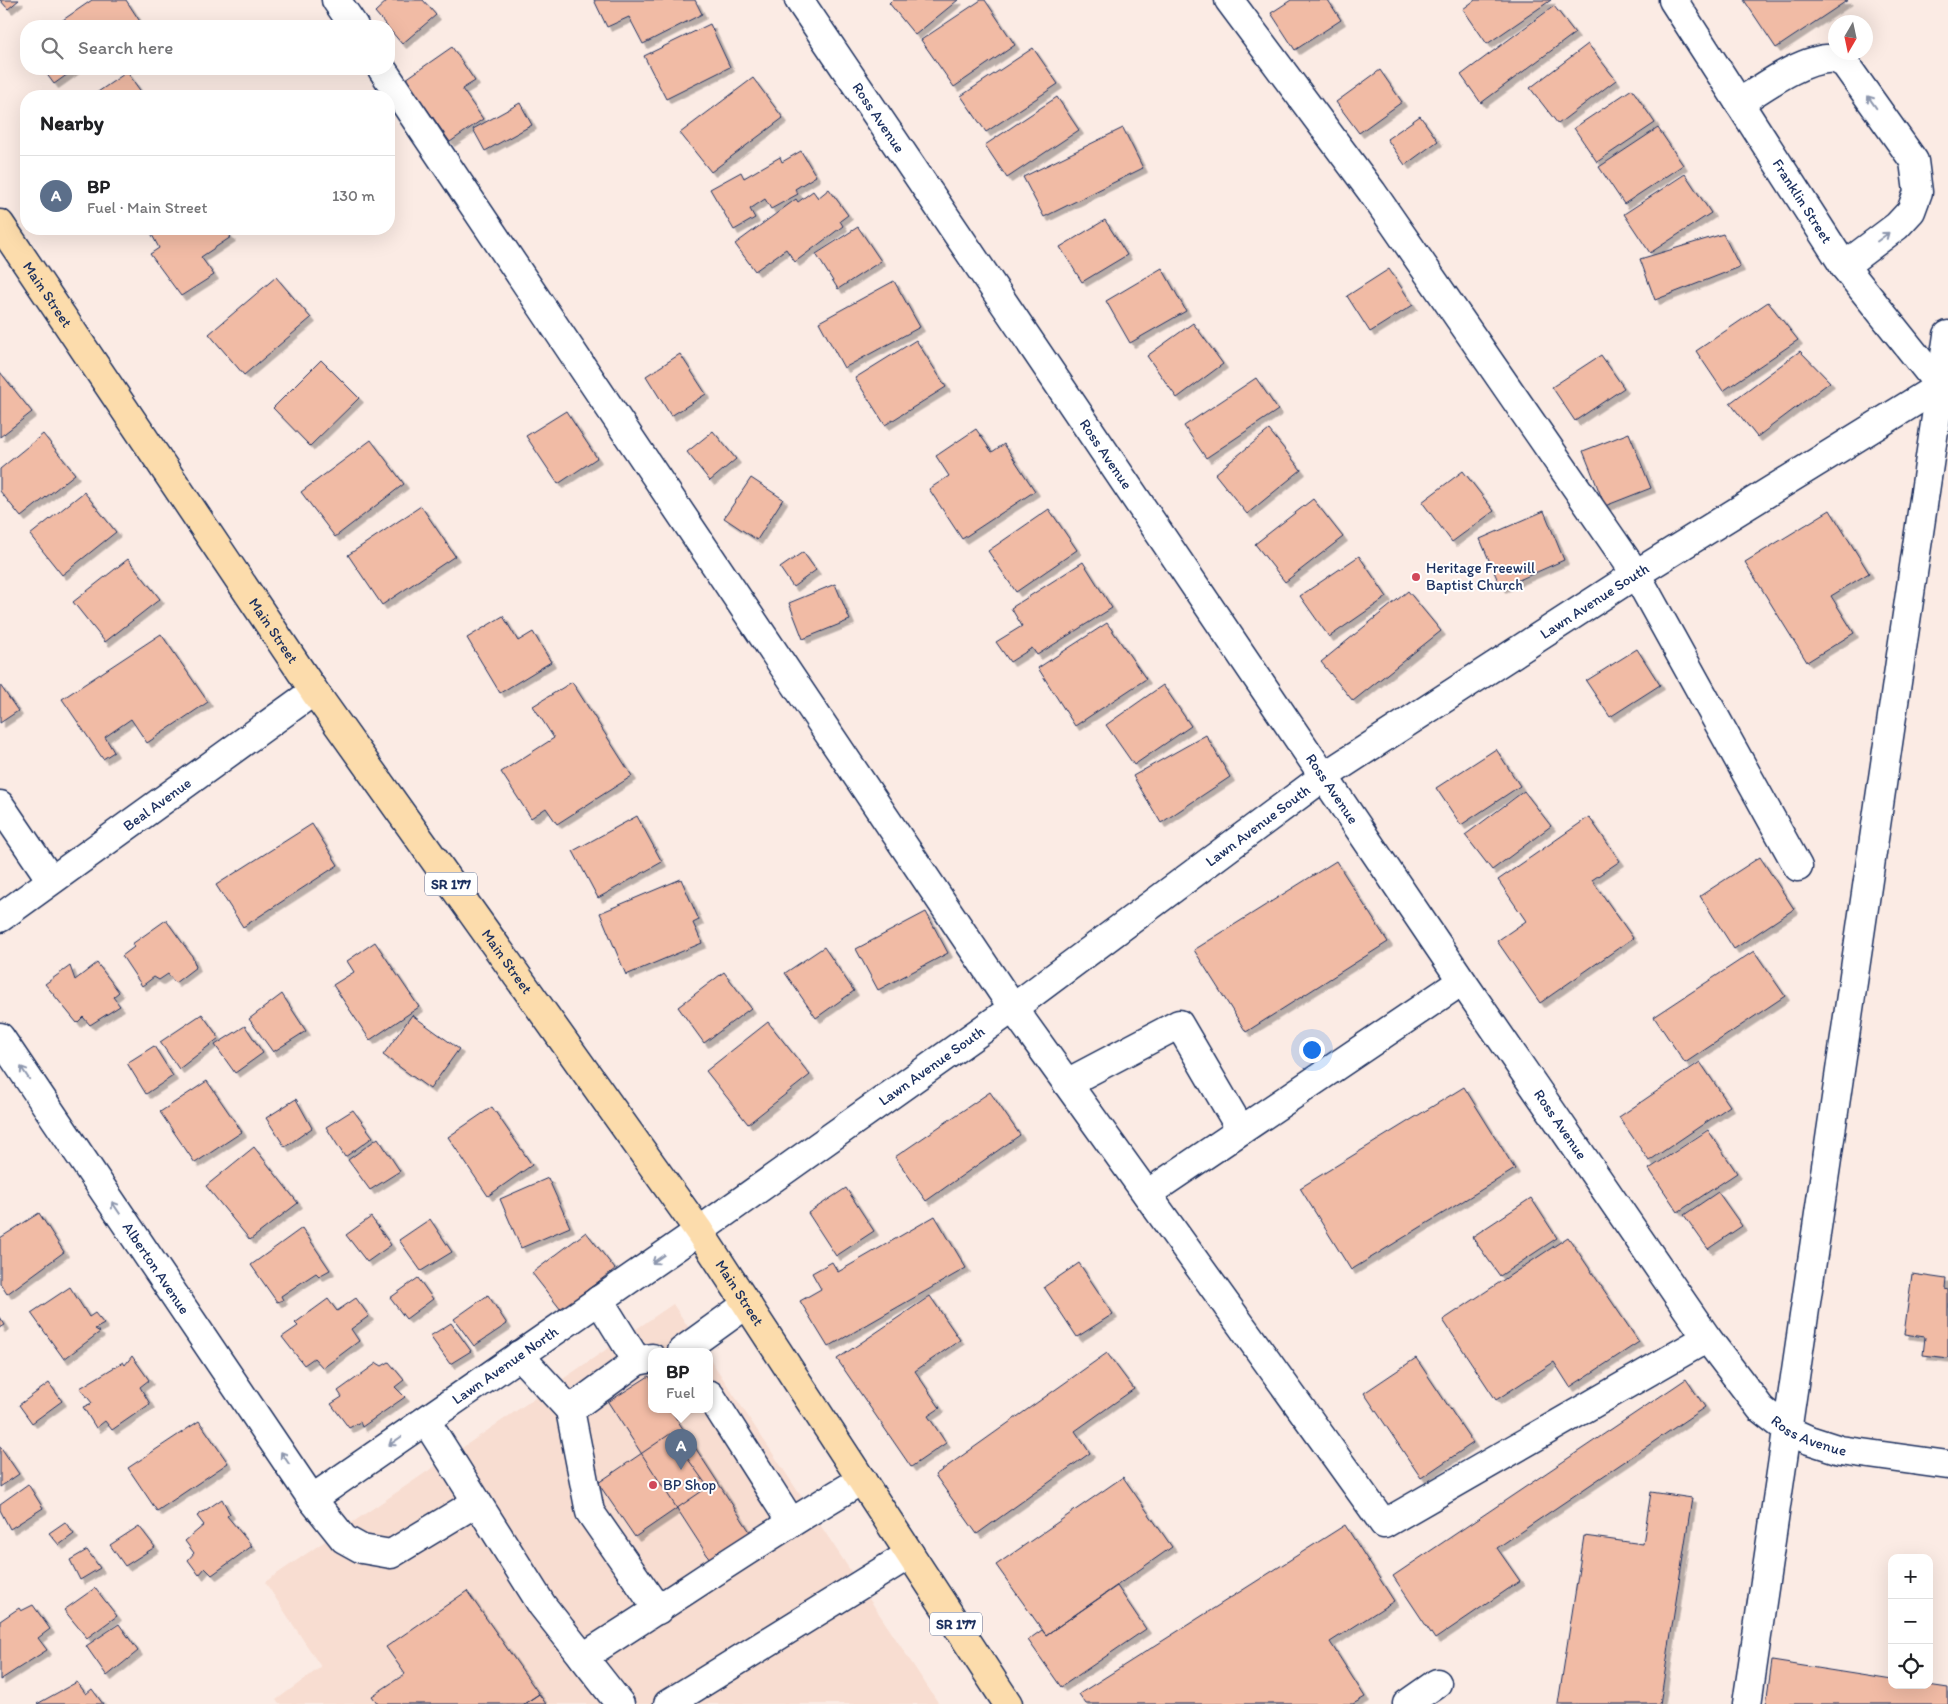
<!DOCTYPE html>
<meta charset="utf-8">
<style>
body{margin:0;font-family:Itim,sans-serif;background:#f2f2f2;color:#202124}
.controls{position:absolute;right:15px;bottom:15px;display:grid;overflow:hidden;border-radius:10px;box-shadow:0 5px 20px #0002}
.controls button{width:45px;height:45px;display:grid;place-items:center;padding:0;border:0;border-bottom:1px solid #e0e0e0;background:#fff;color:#202124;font:25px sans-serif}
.compass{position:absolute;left:1828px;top:15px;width:45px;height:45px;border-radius:50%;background:#fff;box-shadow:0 5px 20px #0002;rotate:189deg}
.you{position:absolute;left:1311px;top:1049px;width:18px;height:18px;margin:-12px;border:4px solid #fff;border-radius:50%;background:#1a73e8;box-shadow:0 0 0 8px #1a73e833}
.badge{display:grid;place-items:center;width:32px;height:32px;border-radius:50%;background:#7c3aed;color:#fff;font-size:16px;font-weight:700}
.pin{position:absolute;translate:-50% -41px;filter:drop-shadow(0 1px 2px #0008)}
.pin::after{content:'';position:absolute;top:26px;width:18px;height:15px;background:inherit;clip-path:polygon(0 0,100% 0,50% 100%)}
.popup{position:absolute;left:648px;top:1348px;width:65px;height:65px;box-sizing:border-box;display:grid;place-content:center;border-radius:10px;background:#fff;filter:drop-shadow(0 1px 4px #0005);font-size:16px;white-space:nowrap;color:#757577}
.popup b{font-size:19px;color:#202124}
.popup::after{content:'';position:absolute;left:50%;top:100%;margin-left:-10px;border:10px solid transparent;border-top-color:#fff}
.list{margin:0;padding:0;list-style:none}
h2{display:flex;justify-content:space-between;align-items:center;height:65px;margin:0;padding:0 20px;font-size:21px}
h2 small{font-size:16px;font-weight:400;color:#757577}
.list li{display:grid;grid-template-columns:32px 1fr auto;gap:15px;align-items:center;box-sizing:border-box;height:80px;padding:0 20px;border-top:1px solid #e0e0e0}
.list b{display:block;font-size:19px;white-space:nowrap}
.list p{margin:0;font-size:16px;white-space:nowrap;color:#757577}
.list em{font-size:16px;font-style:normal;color:#757577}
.icon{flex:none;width:28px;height:28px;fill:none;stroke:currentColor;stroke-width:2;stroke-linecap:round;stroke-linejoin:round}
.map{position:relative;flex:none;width:1948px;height:1704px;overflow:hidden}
.search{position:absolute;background:#fff;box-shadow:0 5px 20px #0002;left:20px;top:20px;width:375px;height:55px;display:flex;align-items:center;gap:12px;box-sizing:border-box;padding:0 18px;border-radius:20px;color:#757577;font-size:19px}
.panel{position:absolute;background:#fff;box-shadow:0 5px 20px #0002;left:20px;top:90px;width:375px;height:145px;border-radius:20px}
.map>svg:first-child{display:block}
</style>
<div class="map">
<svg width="1948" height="1704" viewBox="0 0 1948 1704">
<defs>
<filter id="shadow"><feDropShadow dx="4.5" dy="4.5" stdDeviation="0" flood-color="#0004"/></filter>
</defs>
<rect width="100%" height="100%" fill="#fbebe4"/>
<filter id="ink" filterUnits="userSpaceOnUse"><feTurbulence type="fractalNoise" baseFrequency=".02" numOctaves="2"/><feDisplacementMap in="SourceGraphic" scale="10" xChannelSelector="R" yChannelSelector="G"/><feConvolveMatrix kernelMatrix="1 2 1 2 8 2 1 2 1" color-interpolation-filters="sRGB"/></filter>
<g filter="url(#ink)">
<!-- built -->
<path fill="#f8ddd1" d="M673,1304L704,1351H652V1409H710V1359L939,1704H279L276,1700L321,1667L265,1582Z"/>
<!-- building -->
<path fill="#f1bba5" stroke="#1b2f5e" filter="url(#shadow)" d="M0,0H19L8,9Z
M92,0H126L141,23L137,26H54Z
M388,0H423L436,15L402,44L375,12Z
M594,0H695L702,14L643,44L629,17L607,27Z
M892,0H958L915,35L889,3Z
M981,0H985L1015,45L954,87L921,40Z
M1291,0H1328L1341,20L1295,50L1271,13Z
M1475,0H1551L1487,44L1463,9Z
M1744,0H1848L1776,48Z
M1554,6L1575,33L1481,103L1461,75Z
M710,24L730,67L666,99L644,56Z
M1588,44L1616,80L1558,124L1530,88Z
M452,47L475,81L462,89L483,119L450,142L406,79Z
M1033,48L1058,84L986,132L961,96Z
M43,69H75L54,84Z
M1380,70L1402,102L1359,133L1336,102Z
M127,72L144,96H92Z
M753,78L783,118L711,172L680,133Z
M1632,89L1655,123L1597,162L1574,128Z
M1057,97L1079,130L1007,178L985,145Z
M520,103L532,125L485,151L473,129Z
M1420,116L1438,141L1405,165L1387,139Z
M1123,128L1143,168L1044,217L1023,177Z
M1658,128L1683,165L1624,204L1599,167Z
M801,151L816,176L795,189L798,194L771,209L765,199L750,209L755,218L734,230L710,189L741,172L744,178L780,157L782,162Z
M1685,174L1711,213L1650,253L1624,214Z
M829,189L848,215L840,221L843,226L795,262L786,249L755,271L735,244L796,199L798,202L813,191L818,198Z
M1105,220L1127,255L1082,282L1060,247Z
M858,227L881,261L838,289L816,254Z
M157,229H224L231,237L201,257L214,275L181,296L150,254L159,248L151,233Z
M1723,234L1740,267L1655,300L1640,259Z
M1162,268L1186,311L1130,343L1106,301Z
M1389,269L1413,305L1370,332L1347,296Z
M276,277L311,318L244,375L209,334Z
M894,281L920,327L844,368L819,322Z
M1768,302L1798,340L1723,391L1696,351Z
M1193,323L1223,364L1177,398L1147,356Z
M916,340L946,387L885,425L855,378Z
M1800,351L1830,382L1757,437L1730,403Z
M680,354L706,394L671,416L646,376Z
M1601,355L1624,388L1575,421L1552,387Z
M321,360L359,398L310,446L273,408Z
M0,372L32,412L0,437Z
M1256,378L1278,410L1206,458L1184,426Z
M566,411L597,458L558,484L526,436Z
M976,429L992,452L1004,444L1035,491L962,539L929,489L949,476L936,456Z
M1269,430L1301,470L1247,514L1215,474Z
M713,431L736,459L710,481L687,452Z
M1629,433L1651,488L1605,506L1583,451Z
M43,434L75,474L21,517L0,491V469Z
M371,440L404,484L335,537L301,492Z
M1463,471L1494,511L1452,542L1422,502Z
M751,478L783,499L757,540L724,518Z
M84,492L116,532L62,575L30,535Z
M1313,499L1343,537L1285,582L1255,544Z
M421,506L455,556L382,605L348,555Z
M1049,509L1077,550L1016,592L988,551Z
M1830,510L1869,573L1831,596L1854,633L1807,662L1745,562Z
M1544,511L1564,560L1501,588L1480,539Z
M803,552L816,570L793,587L780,568Z
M1359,556L1387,597L1329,637L1300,596Z
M128,559L160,599L105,642L73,602Z
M1083,562L1112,608L1037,655L1032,648L1010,662L996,642L1022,626L1011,608Z
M835,584L850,620L803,639L789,603Z
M1408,591L1441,631L1353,701L1321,662Z
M503,616L518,641L533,632L551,662L500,693L467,638Z
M1107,623L1146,679L1075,726L1038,668Z
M161,634L208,702L147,743L131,719L105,737L114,752L103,759L62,699Z
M1637,649L1660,685L1610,717L1586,681Z
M572,682L632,776L557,824L546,808L531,818L501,772L554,738L533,706Z
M0,685L18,711L0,723Z
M1163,685L1191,726L1134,765L1106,725Z
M1206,735L1230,777L1161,823L1133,776Z
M1496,749L1520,786L1461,825L1436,788Z
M1524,791L1551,826L1492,870L1465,835Z
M637,816L662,862L598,898L573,851Z
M1589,817L1620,861L1592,880L1633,938L1540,1003L1497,941L1526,921L1498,880Z
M312,824L338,865L243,927L216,885Z
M1760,857L1794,909L1734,949L1700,896Z
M1336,861L1388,942L1246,1032L1194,950Z
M681,879L699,920L693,923L702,943L626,975L600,913Z
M926,912L948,953L878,990L856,949Z
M166,920L192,956L196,967L175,983L168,974L159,980L154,977L142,986L122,956L134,947L132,944Z
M375,942L419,1007L370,1040L333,985L354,972L347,961Z
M824,947L854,991L816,1018L785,973Z
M1754,951L1785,996L1685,1063L1654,1017Z
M97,963L119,992L113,997L120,1006L90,1025L83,1017L77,1023L45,984L70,966L75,980Z
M724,972L751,1008L704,1043L678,1007Z
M282,994L306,1031L273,1052L249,1019Z
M202,1014L219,1038L179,1069L160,1042Z
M412,1015L459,1049L430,1089L383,1055Z
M768,1022L810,1075L748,1124L706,1071Z
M245,1026L263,1053L235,1073L215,1045Z
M154,1046L173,1076L146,1094L127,1063Z
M1700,1062L1730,1106L1649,1161L1619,1117Z
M207,1081L242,1132L195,1163L160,1112Z
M1464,1087L1515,1169L1351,1270L1300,1188Z
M990,1092L1020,1135L926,1201L895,1157Z
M296,1099L312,1128L285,1147L266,1118Z
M492,1107L532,1165L488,1196L448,1137Z
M353,1110L373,1137L345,1157L326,1127Z
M1708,1130L1737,1173L1678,1212L1649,1169Z
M378,1138L400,1171L370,1190L348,1160Z
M254,1147L298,1203L250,1240L206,1186Z
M548,1178L570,1227L521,1248L500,1199Z
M846,1188L874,1231L836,1256L808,1213Z
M1718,1192L1742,1226L1708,1249L1684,1215Z
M1531,1198L1557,1238L1500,1276L1472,1237Z
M39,1213L64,1252L7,1294L0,1283V1238Z
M935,1216L966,1268L828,1347L800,1301L821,1289L812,1273L832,1262L838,1272Z
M371,1217L391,1245L367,1262L346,1235Z
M430,1219L452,1252L421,1271L399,1240Z
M302,1228L330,1270L319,1276L316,1273L281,1296L283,1300L277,1302L251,1265Z
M586,1232L615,1269L561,1310L532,1273Z
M1568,1237L1639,1342L1570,1387L1554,1362L1496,1400L1443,1320Z
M1079,1263L1113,1314L1077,1337L1044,1287Z
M1912,1274L1946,1279L1945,1289L1948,1290V1358L1923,1355L1925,1337L1904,1334Z
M418,1278L433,1299L406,1319L390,1298Z
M70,1287L89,1317L95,1313L104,1324L95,1329L100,1332L64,1359L31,1313Z
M488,1295L507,1324L474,1346L454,1319Z
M930,1296L960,1340L915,1371L940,1408L928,1416L946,1443L911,1467L837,1359Z
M356,1298L369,1316L351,1329L359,1341L323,1368L314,1358L304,1365L282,1337L298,1326L295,1323L328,1299L337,1311Z
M0,1317L5,1325L0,1328Z
M451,1323L471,1351L450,1364L430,1336Z
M1107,1353L1134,1389L1075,1431L1090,1453L977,1534L935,1475Z
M132,1356L149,1380L140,1387L150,1404L112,1430L105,1421L96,1428L83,1407L92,1403L80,1388L123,1362L125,1365Z
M1416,1358L1473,1443L1421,1478L1364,1393Z
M389,1362L404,1380L395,1387L405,1397L362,1427L360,1422L349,1428L331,1404L342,1397L338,1391L377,1363L382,1366Z
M649,1376L652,1381V1409H670L754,1538L713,1564L608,1402Z
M1686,1379L1705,1407L1497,1548L1520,1581L1435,1639L1393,1576Z
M49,1383L62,1401L32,1423L19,1405Z
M199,1421L228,1463L157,1511L128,1468Z
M670,1434L708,1487L635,1537L598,1483Z
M0,1446L19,1474L0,1487Z
M1123,1477L1172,1547L1046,1635L996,1565Z
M28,1484L43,1508L10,1529L0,1510V1504Z
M1651,1492L1692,1498L1660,1704H1558L1584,1536L1643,1544Z
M222,1499L230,1514L227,1516L252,1546L212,1575L205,1568L199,1575L188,1560L194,1553L185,1541L204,1525L197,1516Z
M65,1522L74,1534L59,1545L49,1533Z
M1345,1525L1394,1601L1330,1642L1365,1697L1353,1704H1086L1079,1694Z
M139,1526L155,1547L125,1566L110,1545Z
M87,1550L100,1568L80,1580L70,1560Z
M1117,1586L1146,1629L1061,1687L1028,1640L1042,1630L1046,1635Z
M95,1588L117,1616L87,1638L64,1610Z
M467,1591L539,1694L524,1704H378L372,1696L405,1674L386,1647Z
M33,1605L50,1629L38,1638L47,1650L0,1680V1621L19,1608L21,1611Z
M119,1624L138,1651L107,1676L86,1646Z
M1772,1661L1892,1680V1685H1928L1948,1688V1704H1766Z
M77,1682L86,1694L92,1689L103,1704H37Z
M539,1694L546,1704H524Z"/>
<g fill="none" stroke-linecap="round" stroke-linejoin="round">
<!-- minor casing -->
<g stroke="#1b2f5e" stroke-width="31">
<g id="minor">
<path d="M336,0L354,26"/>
<path id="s1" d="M799,0L1462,981L1707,1338L1761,1409L1789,1431L1809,1440L1840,1450L1948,1465"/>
<path d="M1229,0L1372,192L1636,574L1798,867"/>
<path id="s2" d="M1673,0L1844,266L1940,386L1948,387"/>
<path d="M382,69L1013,1008L1384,1524L1707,1338"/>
<path d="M1739,103C1762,88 1807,55 1835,59C1838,60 1842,62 1845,64L1914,161L1918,192L1911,211L1897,226L1844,266"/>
<path d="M0,805L51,880"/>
<path id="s3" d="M0,918L314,691"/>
<path id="s4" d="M0,1037L312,1499L344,1539L362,1549L391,1554L477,1502"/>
<path d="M1067,1083L1179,1024L1241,1130"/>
<path d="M1147,1194L1462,981"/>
<path d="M599,1300L637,1361"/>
<path d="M682,1351L747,1304"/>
<path d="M519,1355L570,1410L637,1361L652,1358"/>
<path d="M710,1395L791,1522"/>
<path d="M570,1410L590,1512L658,1610"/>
<path d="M426,1421L542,1605L620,1704"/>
<path id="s5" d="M312,1499L699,1231L1013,1008L1323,777L1636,574L1940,386"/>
<path d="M583,1657C676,1599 766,1535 862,1480"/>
<path d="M668,1704L910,1554"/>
<path d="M1407,1704L1437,1683"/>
<path d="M1747,1704L1948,335"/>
</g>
</g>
<!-- major casing -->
<g stroke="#1b2f5e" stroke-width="31">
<g id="major">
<path id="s6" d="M0,224L314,691L699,1231L1008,1704"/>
</g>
</g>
<!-- minor -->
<use href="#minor" stroke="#fff" stroke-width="28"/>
<!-- major -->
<use href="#major" stroke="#fcdcac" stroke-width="28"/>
</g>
<!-- one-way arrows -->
<defs><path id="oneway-shaft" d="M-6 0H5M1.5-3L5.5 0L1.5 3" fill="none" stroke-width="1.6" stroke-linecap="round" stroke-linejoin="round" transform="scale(1.25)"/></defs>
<g stroke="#8d97ae">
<use href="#oneway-shaft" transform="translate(1872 102) rotate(-125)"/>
<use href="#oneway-shaft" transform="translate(1883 237) rotate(-37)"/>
<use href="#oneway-shaft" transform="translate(25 1073) rotate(-124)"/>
<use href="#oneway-shaft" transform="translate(116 1208) rotate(-124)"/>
<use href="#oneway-shaft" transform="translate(658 1259) rotate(145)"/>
<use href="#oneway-shaft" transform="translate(395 1441) rotate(145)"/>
<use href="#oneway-shaft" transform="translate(285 1458) rotate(-124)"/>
</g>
</g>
<!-- markers -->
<g fill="#d1495b" stroke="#fff" stroke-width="2">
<circle cx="1416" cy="577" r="5"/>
<circle cx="653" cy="1485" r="5"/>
</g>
<g text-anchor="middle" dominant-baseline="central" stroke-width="4" stroke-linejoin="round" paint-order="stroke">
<!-- shield labels -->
<g fill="#fff" stroke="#5f6d8e" stroke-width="1">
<rect x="425" y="872.5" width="52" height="23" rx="4"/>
<rect x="930" y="1612.5" width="52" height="23" rx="4"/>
</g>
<g font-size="14" font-weight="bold" fill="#1b2f5e">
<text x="451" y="884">SR 177</text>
<text x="956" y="1624">SR 177</text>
</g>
<!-- street labels -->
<g font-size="15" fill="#1b2f5e" stroke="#fff">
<text stroke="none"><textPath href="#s1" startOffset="142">Ross Avenue</textPath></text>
<text stroke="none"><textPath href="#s2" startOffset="239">Franklin Street</textPath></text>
<text stroke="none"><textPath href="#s6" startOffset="85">Main Street</textPath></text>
<text stroke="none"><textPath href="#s1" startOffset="548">Ross Avenue</textPath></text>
<text stroke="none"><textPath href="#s5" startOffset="1566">Lawn Avenue South</textPath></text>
<text stroke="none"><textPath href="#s6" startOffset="490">Main Street</textPath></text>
<text stroke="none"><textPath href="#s1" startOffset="952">Ross Avenue</textPath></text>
<text stroke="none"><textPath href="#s3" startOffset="194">Beal Avenue</textPath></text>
<text stroke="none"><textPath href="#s5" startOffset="1161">Lawn Avenue South</textPath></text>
<text stroke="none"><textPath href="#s6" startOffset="895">Main Street</textPath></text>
<text stroke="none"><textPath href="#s5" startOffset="756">Lawn Avenue South</textPath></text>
<text stroke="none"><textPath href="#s1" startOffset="1358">Ross Avenue</textPath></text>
<text stroke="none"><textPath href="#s4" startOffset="279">Alberton Avenue</textPath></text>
<text stroke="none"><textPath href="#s6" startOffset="1300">Main Street</textPath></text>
<text stroke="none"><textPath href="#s5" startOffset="235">Lawn Avenue North</textPath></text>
<text stroke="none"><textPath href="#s1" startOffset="1762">Ross Avenue</textPath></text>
</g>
<!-- poi labels -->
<g font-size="15" fill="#1b2f5e" stroke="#fff" text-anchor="start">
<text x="1426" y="568">Heritage Freewill<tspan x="1426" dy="17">Baptist Church</tspan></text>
<text x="663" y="1485">BP Shop</text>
</g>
</g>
</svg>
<div class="controls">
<button>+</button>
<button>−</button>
<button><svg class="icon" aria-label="locate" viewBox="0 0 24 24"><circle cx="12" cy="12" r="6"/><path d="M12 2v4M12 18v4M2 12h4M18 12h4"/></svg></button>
</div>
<svg class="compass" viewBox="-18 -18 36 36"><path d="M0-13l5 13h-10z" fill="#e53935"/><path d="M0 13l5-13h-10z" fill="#757577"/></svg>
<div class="you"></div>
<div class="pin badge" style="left:681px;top:1470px;background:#5c6f8a">A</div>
<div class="popup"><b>BP</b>Fuel</div>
<div class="search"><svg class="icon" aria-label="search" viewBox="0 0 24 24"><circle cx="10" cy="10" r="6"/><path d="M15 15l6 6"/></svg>Search here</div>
<section class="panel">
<h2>Nearby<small></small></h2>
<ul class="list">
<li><span class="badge" style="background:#5c6f8a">A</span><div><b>BP</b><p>Fuel · Main Street</p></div><em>130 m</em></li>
</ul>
</section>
</div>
